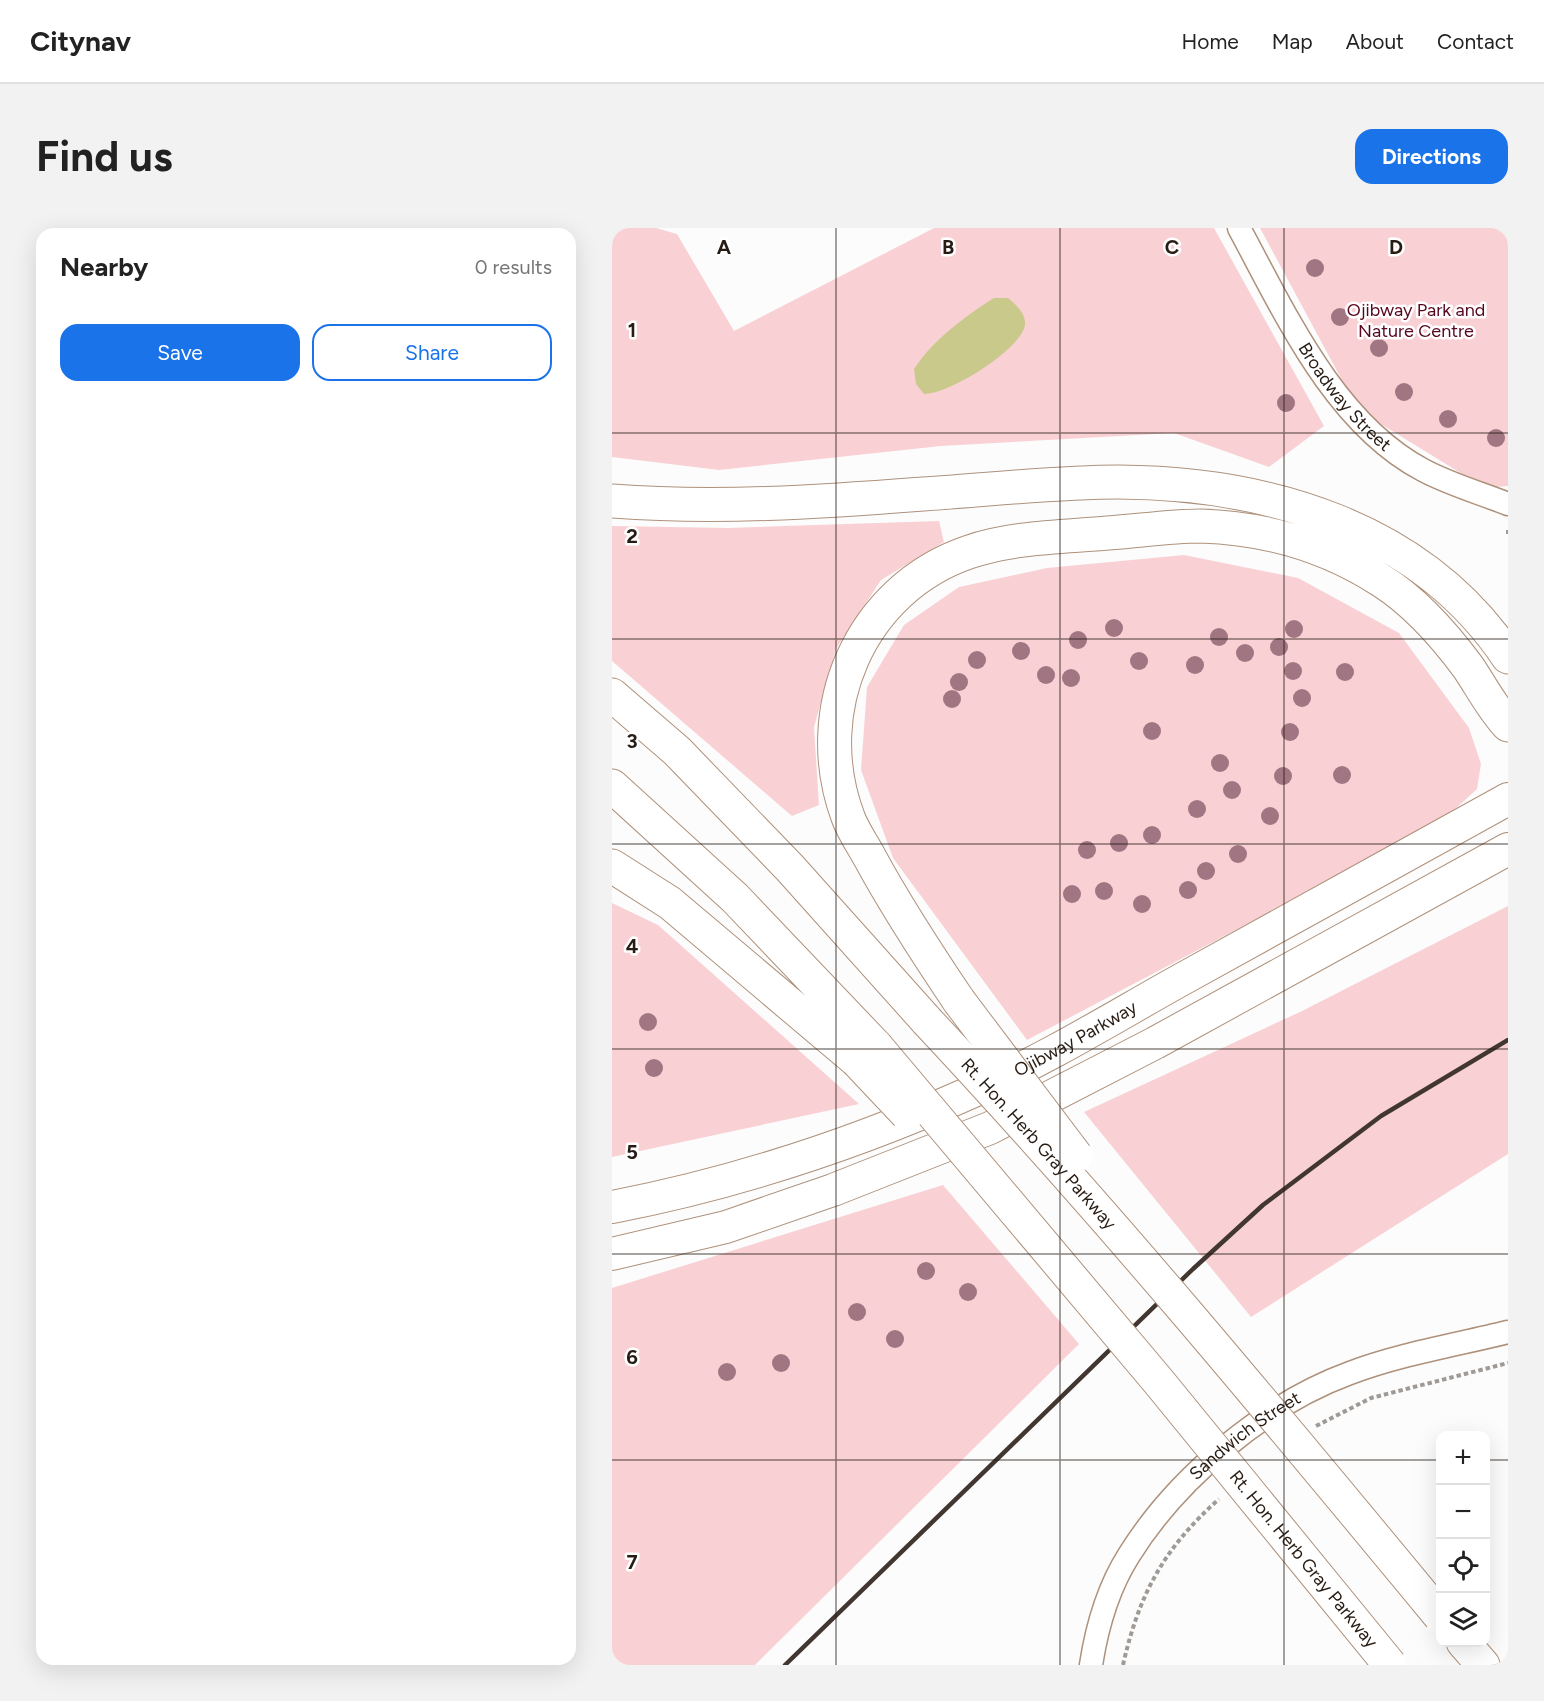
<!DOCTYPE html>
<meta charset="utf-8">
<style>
body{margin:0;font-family:Figtree,sans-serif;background:#f2f2f2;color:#222}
.controls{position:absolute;right:18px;bottom:18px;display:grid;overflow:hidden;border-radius:12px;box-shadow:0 6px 24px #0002}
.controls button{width:54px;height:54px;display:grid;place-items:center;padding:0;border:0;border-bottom:2px solid #e0e0e0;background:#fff;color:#222;font:30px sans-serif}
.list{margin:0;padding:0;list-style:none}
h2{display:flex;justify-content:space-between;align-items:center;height:78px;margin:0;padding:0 24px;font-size:26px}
h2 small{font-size:20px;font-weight:400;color:#767676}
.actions{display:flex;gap:12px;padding:18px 24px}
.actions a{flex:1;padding:14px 0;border:2px solid #1a73e8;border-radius:18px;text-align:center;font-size:21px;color:#1a73e8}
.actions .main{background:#1a73e8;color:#fff}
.icon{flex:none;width:33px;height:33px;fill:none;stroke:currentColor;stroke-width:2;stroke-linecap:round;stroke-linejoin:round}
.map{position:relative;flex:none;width:896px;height:1437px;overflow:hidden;border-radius:18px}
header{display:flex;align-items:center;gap:36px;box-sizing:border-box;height:84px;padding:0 30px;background:#fff;border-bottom:2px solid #e0e0e0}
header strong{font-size:28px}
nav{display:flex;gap:33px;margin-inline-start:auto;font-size:21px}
.intro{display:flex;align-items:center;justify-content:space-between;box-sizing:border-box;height:144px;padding:0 36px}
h1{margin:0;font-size:42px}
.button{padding:15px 27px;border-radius:18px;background:#1a73e8;color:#fff;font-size:21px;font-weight:700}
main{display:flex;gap:36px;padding:0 36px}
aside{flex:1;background:#fff;border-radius:18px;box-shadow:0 6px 24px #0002}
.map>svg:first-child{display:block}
</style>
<header>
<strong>Citynav</strong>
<nav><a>Home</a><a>Map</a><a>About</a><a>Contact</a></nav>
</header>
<div class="intro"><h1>Find us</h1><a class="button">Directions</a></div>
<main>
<aside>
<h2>Nearby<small>0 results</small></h2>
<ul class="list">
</ul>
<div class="actions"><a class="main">Save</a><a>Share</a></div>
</aside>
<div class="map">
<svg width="896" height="1437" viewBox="0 0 896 1437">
<rect width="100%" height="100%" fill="#fcfcfc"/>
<!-- green -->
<path fill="#f9d1d5" d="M0,0H44L65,6L122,103L322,0H602L712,198L657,239L562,205L329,218L107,242L0,229Z
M648,0H896V258L873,260L746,182Z
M327,293L332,314L269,352L224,421L202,499L207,577L180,588L0,433V298L116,300Z
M572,327L686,350L787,405L857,500L869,536L865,561L829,594L415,812L281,630L249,542L255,459L292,397L347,359L435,340Z
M0,675L46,697L247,876L0,929Z
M896,678V926L639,1089L472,884L690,783Z
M331,957L467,1116L143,1437H0V1060Z"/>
<!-- water -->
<path fill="#c9c98c" d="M382,70H396C404,77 414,85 413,97C409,122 336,167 312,166L304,156L302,141C321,112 352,89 382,70Z"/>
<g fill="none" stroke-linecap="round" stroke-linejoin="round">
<!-- street casing -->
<g stroke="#ae917b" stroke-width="25">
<g id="street">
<path id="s1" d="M627,0C673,85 722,195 811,242C837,256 868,265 896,276"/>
<path id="s2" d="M479,1437C485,1398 496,1360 517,1327C565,1250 653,1176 738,1145C788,1126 844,1117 896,1104"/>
</g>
</g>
<!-- secondary casing -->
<g stroke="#ae917b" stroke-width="34">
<g id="secondary">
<path id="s3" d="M0,979C125,955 248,914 364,862C434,831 499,791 565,754C675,693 786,632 896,571"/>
<path d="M0,1026L114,999L221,962L378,900L543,815L896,621"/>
</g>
</g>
<!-- highway casing -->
<g stroke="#ae917b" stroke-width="35">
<path id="highway" d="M0,273C104,281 207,274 311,266C376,262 442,254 507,254C656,255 809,299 896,429
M0,467L65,523L178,640L315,793
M0,558L123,670L264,818
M0,638L58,675L245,833
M347,773C316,727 285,680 258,630C251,617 241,603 236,589C196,482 248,361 357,324C401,309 450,309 496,305C526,303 558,298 589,298C653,300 716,318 770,353C803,374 833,408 856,439C869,458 880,480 896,497
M851,1414L871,1437"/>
</g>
<!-- path -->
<path stroke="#9f9a96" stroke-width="4" stroke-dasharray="4.5 3" stroke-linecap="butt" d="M896,302V306
M704,1198L759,1170L896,1135
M511,1437C527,1366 552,1320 607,1271"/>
<!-- street -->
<use href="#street" stroke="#fff" stroke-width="22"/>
<!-- secondary -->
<use href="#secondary" stroke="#fff" stroke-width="32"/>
<!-- highway -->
<use href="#highway" stroke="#fff" stroke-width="33"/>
<!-- rail -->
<path stroke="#413730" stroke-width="4.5" d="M173,1437L581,1041L651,977L769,888L896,812"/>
<!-- highway-bridge casing -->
<g stroke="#ae917b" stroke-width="35" stroke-linecap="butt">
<g id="highway-bridge">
<path d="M347,773L464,928"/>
<path id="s4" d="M315,793C494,984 661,1186 828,1388"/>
<path id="s5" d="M264,818L547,1154L778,1437"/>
<path d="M245,833L295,886"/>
</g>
</g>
<!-- highway-bridge -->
<use href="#highway-bridge" stroke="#fff" stroke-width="33"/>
</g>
<!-- trees -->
<g fill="#a17582">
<circle cx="703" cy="40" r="9"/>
<circle cx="728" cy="89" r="9"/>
<circle cx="767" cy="120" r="9"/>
<circle cx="792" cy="164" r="9"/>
<circle cx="674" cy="175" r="9"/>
<circle cx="836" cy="191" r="9"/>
<circle cx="884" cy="210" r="9"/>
<circle cx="502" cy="400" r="9"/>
<circle cx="682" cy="401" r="9"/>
<circle cx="607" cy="409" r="9"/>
<circle cx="466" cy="412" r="9"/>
<circle cx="667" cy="419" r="9"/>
<circle cx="409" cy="423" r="9"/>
<circle cx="633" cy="425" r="9"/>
<circle cx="365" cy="432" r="9"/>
<circle cx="527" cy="433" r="9"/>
<circle cx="583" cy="437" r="9"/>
<circle cx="681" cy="443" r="9"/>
<circle cx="733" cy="444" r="9"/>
<circle cx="434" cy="447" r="9"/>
<circle cx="459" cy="450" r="9"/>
<circle cx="347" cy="454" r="9"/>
<circle cx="690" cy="470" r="9"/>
<circle cx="340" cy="471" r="9"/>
<circle cx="540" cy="503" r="9"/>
<circle cx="678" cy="504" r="9"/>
<circle cx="608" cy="535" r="9"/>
<circle cx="730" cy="547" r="9"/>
<circle cx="671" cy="548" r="9"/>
<circle cx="620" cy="562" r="9"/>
<circle cx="585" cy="581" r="9"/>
<circle cx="658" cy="588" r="9"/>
<circle cx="540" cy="607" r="9"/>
<circle cx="507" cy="615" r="9"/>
<circle cx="475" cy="622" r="9"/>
<circle cx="626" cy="626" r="9"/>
<circle cx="594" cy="643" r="9"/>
<circle cx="576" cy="662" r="9"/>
<circle cx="492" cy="663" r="9"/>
<circle cx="460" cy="666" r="9"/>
<circle cx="530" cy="676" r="9"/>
<circle cx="36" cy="794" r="9"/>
<circle cx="42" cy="840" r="9"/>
<circle cx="314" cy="1043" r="9"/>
<circle cx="356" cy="1064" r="9"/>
<circle cx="245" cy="1084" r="9"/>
<circle cx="283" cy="1111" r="9"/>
<circle cx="169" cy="1135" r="9"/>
<circle cx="115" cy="1144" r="9"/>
</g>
<!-- grid -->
<path fill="none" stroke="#271c14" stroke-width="1.5" stroke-opacity="0.55" d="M224,0V1437M448,0V1437M672,0V1437M0,205H896M0,411H896M0,616H896M0,821H896M0,1026H896M0,1232H828M873,1232H896"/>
<g text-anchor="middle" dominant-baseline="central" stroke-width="5" stroke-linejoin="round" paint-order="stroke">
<!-- park labels -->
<g font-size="18" fill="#57061f" stroke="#fff">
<text x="804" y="82">Ojibway Park and<tspan x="804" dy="21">Nature Centre</tspan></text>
</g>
<!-- street labels -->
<g font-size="18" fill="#271c14" stroke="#fff">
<text stroke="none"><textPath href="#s1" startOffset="200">Broadway Street</textPath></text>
<text stroke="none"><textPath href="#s3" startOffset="495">Ojibway Parkway</textPath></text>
<text stroke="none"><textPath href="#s4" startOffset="166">Rt. Hon. Herb Gray Parkway</textPath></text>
<text stroke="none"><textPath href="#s2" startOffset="285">Sandwich Street</textPath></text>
<text stroke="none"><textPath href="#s5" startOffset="668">Rt. Hon. Herb Gray Parkway</textPath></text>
</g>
</g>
<g font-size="20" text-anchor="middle" font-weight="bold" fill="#271c14" stroke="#fff" stroke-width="5" stroke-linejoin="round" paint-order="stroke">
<text x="112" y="26">A</text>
<text x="336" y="26">B</text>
<text x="560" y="26">C</text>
<text x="784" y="26">D</text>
<text x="20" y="109">1</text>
<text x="20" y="315">2</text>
<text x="20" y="520">3</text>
<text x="20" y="725">4</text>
<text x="20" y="931">5</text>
<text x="20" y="1136">6</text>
<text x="20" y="1341">7</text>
</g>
</svg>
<div class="controls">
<button>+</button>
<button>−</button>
<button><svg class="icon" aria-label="locate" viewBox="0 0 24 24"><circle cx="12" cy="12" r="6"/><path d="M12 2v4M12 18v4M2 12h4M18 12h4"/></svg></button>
<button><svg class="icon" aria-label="layers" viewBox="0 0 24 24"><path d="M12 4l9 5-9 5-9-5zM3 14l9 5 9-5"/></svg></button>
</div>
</div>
</main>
